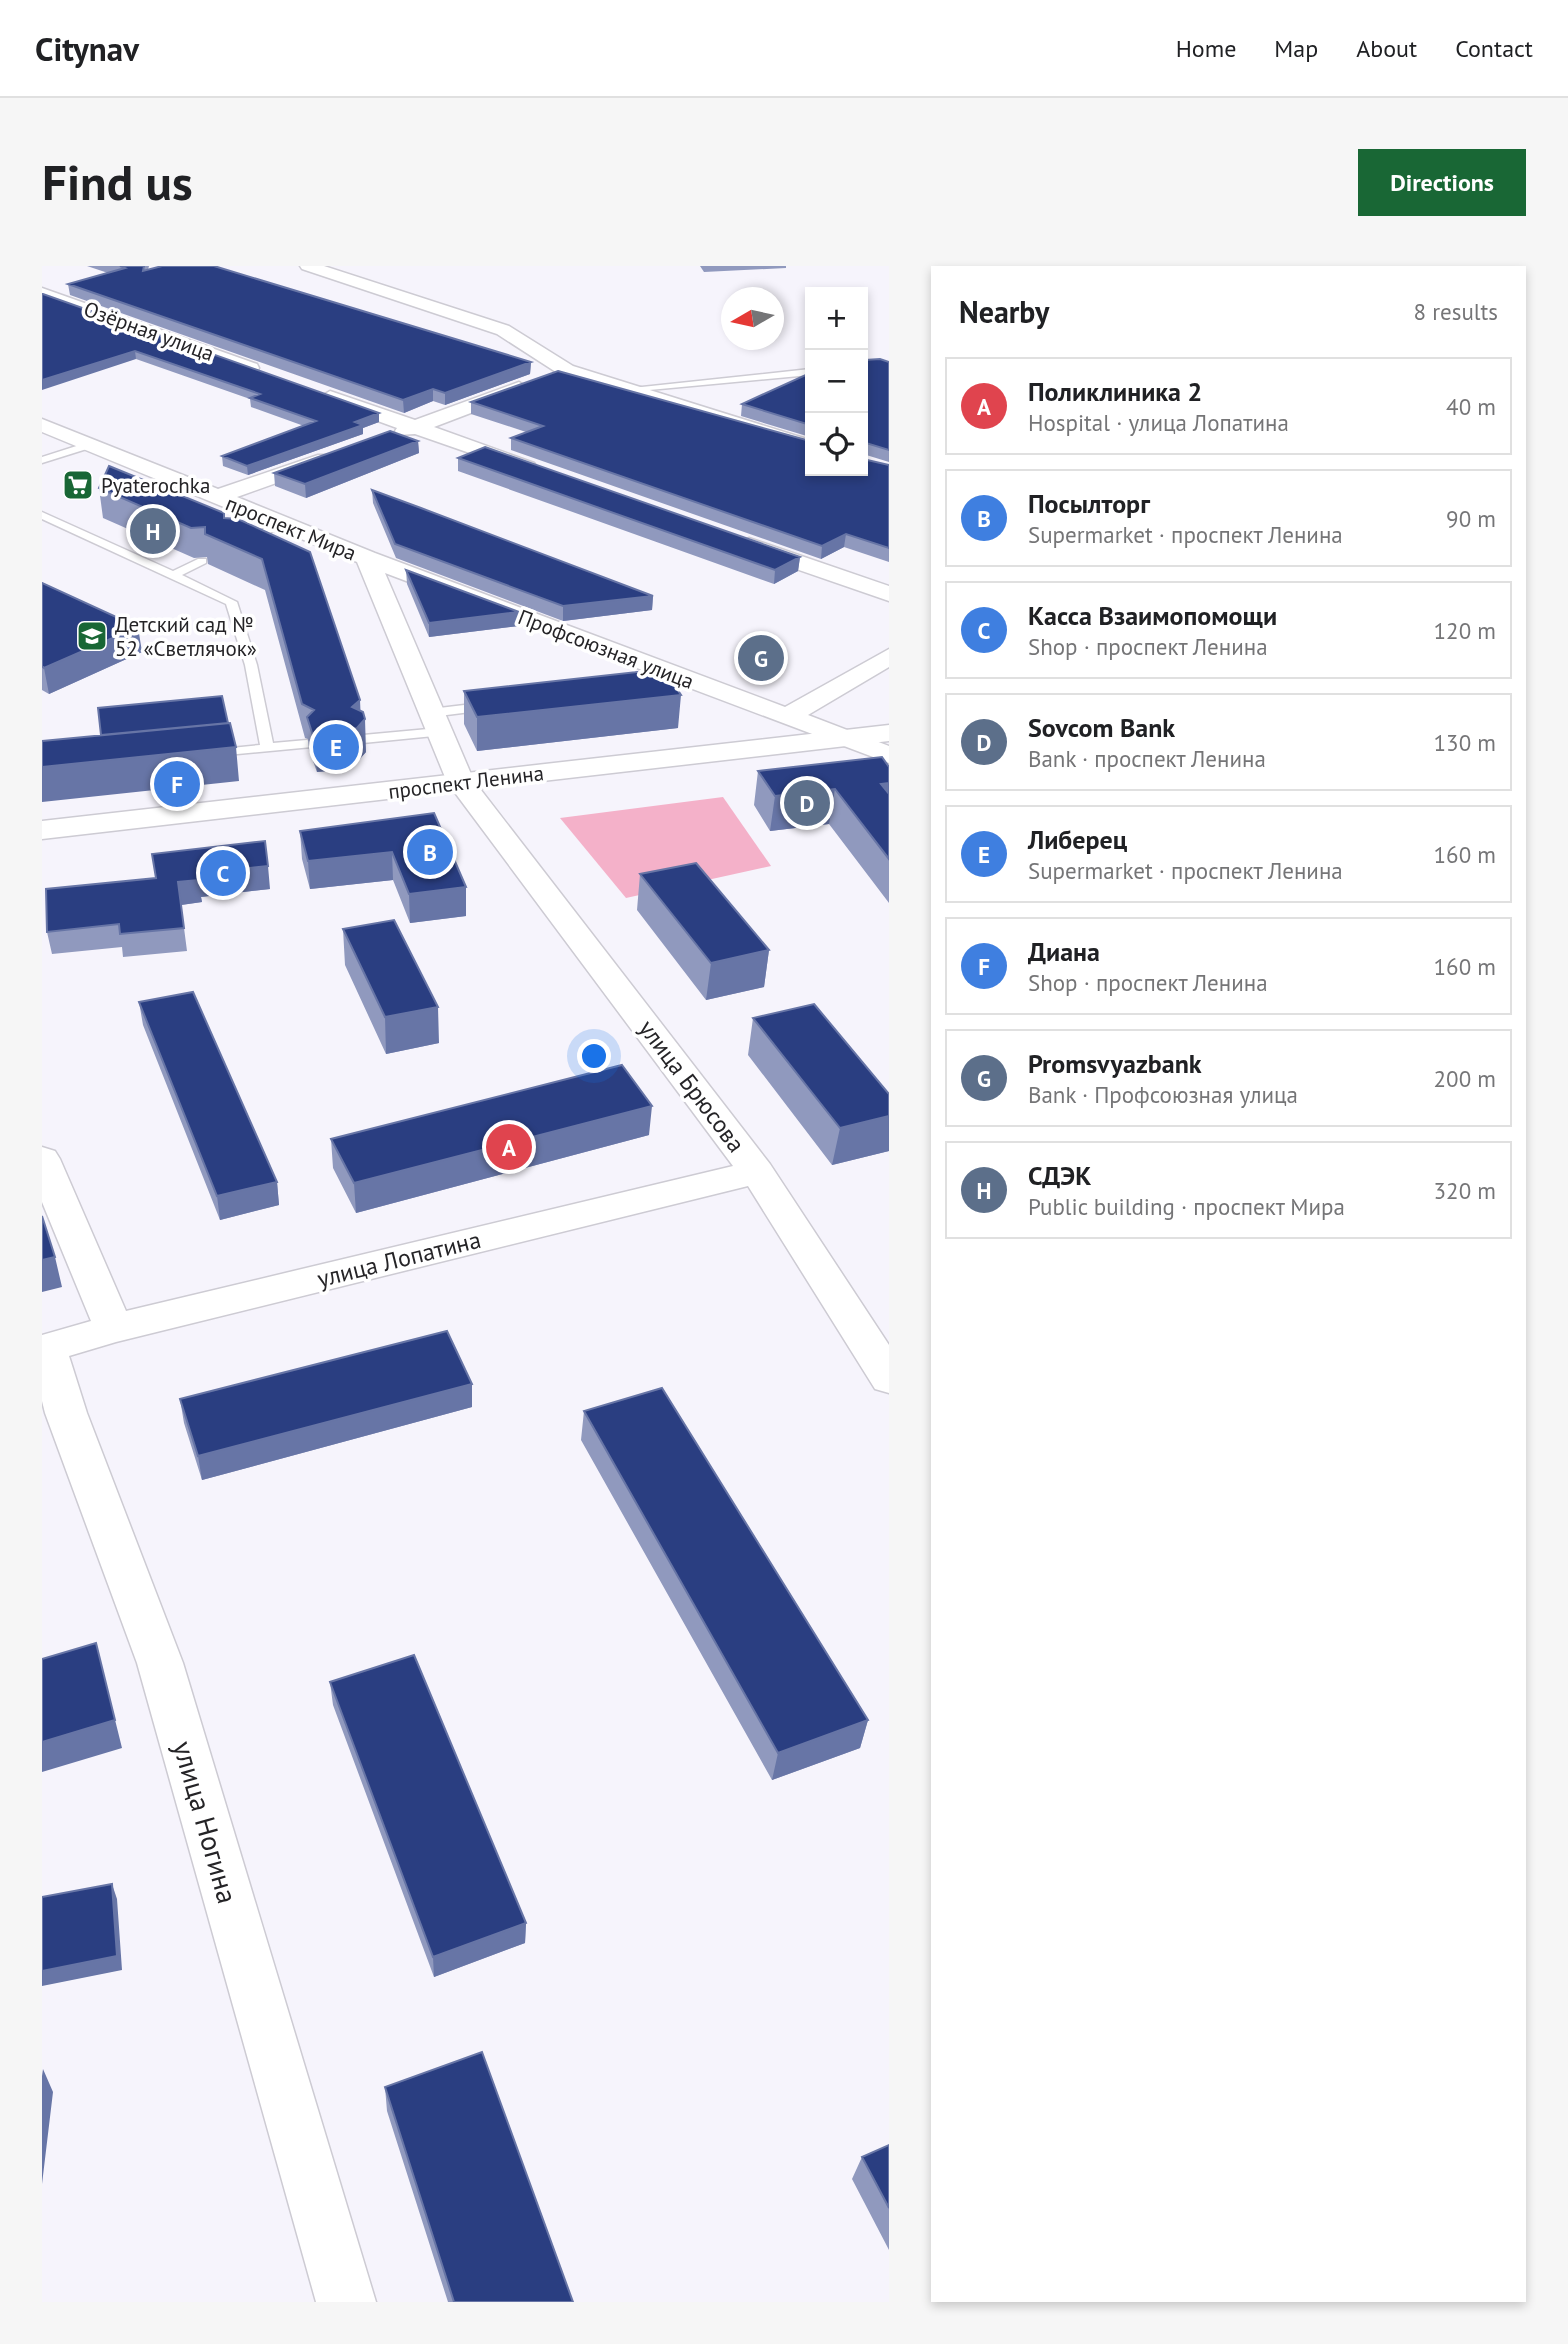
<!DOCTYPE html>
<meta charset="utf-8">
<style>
body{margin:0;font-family:"PT Sans",sans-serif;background:#f6f6f6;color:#202124}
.controls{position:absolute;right:21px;top:21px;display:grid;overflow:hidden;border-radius:0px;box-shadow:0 4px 10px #0003}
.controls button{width:63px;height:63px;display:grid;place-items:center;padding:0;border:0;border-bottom:2px solid #e0e0e0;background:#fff;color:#202124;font:35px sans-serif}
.compass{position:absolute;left:679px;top:21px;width:63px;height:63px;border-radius:50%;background:#fff;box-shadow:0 4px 10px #0003;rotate:261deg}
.you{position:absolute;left:553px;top:791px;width:24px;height:24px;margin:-18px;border:5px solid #fff;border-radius:50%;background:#1a73e8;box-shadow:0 0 0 10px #1a73e833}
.badge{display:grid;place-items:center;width:46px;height:46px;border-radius:50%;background:#196735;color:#fff;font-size:23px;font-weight:700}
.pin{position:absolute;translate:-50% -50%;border:4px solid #fff;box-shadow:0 2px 7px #0006}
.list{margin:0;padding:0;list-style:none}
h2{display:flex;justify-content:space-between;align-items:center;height:91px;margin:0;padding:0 28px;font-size:30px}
h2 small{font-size:23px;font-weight:400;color:#757577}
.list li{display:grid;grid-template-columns:46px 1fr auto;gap:21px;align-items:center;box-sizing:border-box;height:98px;margin:0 14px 14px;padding:0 14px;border:2px solid #e0e0e0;border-radius:0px}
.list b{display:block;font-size:26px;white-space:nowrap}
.list p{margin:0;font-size:23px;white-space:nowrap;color:#757577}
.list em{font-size:23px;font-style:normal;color:#757577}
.icon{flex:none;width:38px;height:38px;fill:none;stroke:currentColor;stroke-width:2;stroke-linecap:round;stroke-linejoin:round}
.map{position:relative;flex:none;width:847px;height:2036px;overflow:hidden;border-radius:0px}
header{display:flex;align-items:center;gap:42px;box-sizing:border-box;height:98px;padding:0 35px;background:#fff;border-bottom:2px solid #e0e0e0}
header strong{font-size:33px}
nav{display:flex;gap:38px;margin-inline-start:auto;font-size:24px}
.intro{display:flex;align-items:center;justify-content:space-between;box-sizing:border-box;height:168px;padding:0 42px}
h1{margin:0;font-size:49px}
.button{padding:18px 32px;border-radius:0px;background:#196735;color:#fff;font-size:24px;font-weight:700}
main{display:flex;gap:42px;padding:0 42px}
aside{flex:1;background:#fff;border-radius:0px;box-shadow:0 4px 10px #0003}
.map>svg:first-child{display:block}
</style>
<header>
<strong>Citynav</strong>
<nav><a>Home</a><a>Map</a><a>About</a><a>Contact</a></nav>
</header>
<div class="intro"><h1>Find us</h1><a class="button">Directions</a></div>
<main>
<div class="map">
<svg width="847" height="2036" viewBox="0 0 847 2036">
<rect width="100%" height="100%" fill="#f6f4fc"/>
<!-- green -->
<path fill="#f4b1c9" d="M681,531L729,600L584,632L518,552Z"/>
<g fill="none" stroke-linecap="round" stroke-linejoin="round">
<!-- lane casing -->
<g stroke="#cdcbd3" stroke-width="3">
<path id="lane" d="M768,103V109L586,126L581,123Z
M47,176L51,177V181L0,197V191Z
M0,246L131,305L156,293H164V297L140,309L195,336L215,399L231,477L265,474L272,478L270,481L164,491L162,488L169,484L218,479L203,399L184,338L0,253Z
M238,255L242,256V260L203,279L193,277Z
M447,436L452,437V443L389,451L382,447L389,443Z
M397,462L402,463V469L321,477L314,473L321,469Z"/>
</g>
<!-- street casing -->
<g stroke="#cdcbd3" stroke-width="3">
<path id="street" d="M258,0H282L467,60L531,100L768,174V186L517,108L455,68L260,3Z
M0,22L215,98L217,102L215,106H201L0,33Z
M477,116L486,122L484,126L392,161L492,197L495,201L492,205L485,207L373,168L356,169L353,165L355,162L281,135L278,131L288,125L373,154Z
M0,153L176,223L276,189H290L293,193L290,197L195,231L333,287L743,441L847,383V401L766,449L847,480V497L343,307L432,515L728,898L847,1079V1127L833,1123L706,920L74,1076L27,1090L45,1147L141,1397L334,2036H274L95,1397L3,1147L0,1135V1069L49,1055L0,936V881L13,885L18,893L84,1045L691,900L405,516L315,296L0,166Z
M707,272L847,320V335L699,284L696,279Z"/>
</g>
<!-- secondary casing -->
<g stroke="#cdcbd3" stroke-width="3">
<path id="secondary" d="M847,459V475L0,573V555Z"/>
</g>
<!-- lane -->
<use href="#lane" fill="#fff" fill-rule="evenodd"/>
<!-- street -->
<use href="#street" fill="#fff" fill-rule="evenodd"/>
<!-- secondary -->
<use href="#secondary" fill="#fff" fill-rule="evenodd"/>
</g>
<!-- wall -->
<path fill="#9099be" d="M45,0H107L106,4L489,96L488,108L403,139L391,135L362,147L28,29L26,18L66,7Z
M658,0H744V2L662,6Z
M0,28L337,156L321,162V168L206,209L181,200L180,190L262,160L209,141L208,133L94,93Z
M823,94L847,96V196L821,188Z
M768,107V171L699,150L700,138Z
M429,136L768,205L847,199V296L802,281L779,293L469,184V172L484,166L429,148Z
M376,175L377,187L264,232L233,220L232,207Z
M416,192L758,291L756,305L732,318L416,205Z
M57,222L182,247V252L196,253L318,434V445L324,486L316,495L297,504L275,506L267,484L266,473L263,472L223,324L166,298L165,291L152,292L61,252Z
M330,224L611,330L610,344L521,355L354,292L331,237Z
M364,304L477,360L387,371L365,318Z
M0,317L100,386L7,428L0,424Z
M422,425L636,462L435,485L422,458Z
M847,501V637L787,558L728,565L712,539L716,505Z
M392,547L424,650L368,657L351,614L268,623L260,593L258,565Z
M598,608L727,684L722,721L664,734L595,644Z
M4,623H228L159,631L160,636L139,639L145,685L81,691L80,681L10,688L5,666Z
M301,663L397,777L344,788L303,699Z
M97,736L235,916L237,939L178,954L101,759Z
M711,752L847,828V885L790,899L706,789Z
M607,869L314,947L291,902L289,873Z
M430,1118V1141L160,1214L142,1157L138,1133Z
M542,1145L826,1454L818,1482L730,1514L539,1174Z
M288,1416L484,1657L483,1677L392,1711L291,1439Z
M343,1821L531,2036H406L345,1845Z
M847,1879V1984L810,1913L820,1891Z"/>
<!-- shaded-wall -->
<path fill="#6775a6" d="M93,85L94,93L0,124V114Z
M489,96L488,108L403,139V127Z
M391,123V135L362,147L361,134Z
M337,147V156L321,162V168L206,209L205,200Z
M376,175L377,187L264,232L263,218Z
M804,268L802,281L779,293L780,280Z
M758,291L756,305L732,318L733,304Z
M611,330L610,344L521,355V340Z
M477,346V360L387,371V357Z
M96,361L100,386L7,428L2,402Z
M639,429L636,462L435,485V451Z
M318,434L319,457L323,453L324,486L316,495L297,504L275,506L272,473Z
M194,481L197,515L0,536V501Z
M847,517V551L839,518Z
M793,523L787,558L728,565L733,530Z
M350,586L351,614L268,623L266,595Z
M226,600L228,623L159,631L160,636L139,639L136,616L156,608Z
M424,621V650L368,657L367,628Z
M727,684L722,721L664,734L669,697Z
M396,741L397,777L344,788L343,751Z
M610,840L607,869L314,947L312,917Z
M847,850V885L790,899L798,862Z
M235,916L237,939L178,954L175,930Z
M13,991L20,1021L0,1026V994Z
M430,1118V1141L160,1214L156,1190Z
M54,1377L80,1482L0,1506V1476Z
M826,1454L818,1482L730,1514L736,1487Z
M70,1618L75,1633L80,1704L0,1720V1705Z
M484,1657L483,1677L392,1711L391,1691Z
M1,1803L11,1826L0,1918V1810Z"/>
<!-- building -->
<path fill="#2a3e81" stroke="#6775a6" stroke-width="2" d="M78,0H102L101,5L120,0H172L489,96L403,127L391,123L361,134L26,18L83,2Z
M0,28H1L337,147L313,156L321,159L205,200L180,190L274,155L208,132L218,128L93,85L0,114Z
M821,90L823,94L838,93L847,96V184L821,176V193Z
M516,105L768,175V205H821V193L847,199V282L804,268L780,280L469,172L501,160L429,136Z
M768,107V159L700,138Z
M348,165L376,175L263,218L232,207Z
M443,181L758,291L733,304L416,192Z
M67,200L182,247V252L196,253L268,286L318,434L310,441L321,446L323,453L315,462L295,470L272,473L265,451L272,444L260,438L220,293L163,268V261L149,262L57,222Z
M330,224L379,242L611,330L521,340L353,278Z
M364,304L477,346L387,357Z
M0,317L96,361L2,402L0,400Z
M622,403L639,429L435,451L422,425Z
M180,430L186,457L59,469L56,442Z
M188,457L194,481L0,501V475Z
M840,491L847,501V517L839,518L847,528V593L793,523L733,530L716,505Z
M392,547L424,621L367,628L350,586L266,595L258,565Z
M223,575L226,600L156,608L157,614L136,616L142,662L78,668L77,658L5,666L4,623L114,612L110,588Z
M654,597L727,684L669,697L598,608Z
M352,654L396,741L343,751L301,663Z
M151,726L235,916L175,930L97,736Z
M772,738L847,828V850L798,862L711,752Z
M580,799L610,840L312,917L289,873Z
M0,950L13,991L0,994Z
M405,1065L430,1118L156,1190L138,1133Z
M620,1122L826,1454L736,1487L542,1145Z
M54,1377L73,1454L0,1476V1393Z
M372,1389L484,1657L391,1691L288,1416Z
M70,1618L75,1690L0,1705V1631Z
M440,1786L531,2036H412L343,1821Z
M847,1879V1942L820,1891Z"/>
<!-- icons -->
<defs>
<g id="supermarket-square" transform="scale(1.575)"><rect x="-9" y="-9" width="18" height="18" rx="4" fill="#196735" stroke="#fff"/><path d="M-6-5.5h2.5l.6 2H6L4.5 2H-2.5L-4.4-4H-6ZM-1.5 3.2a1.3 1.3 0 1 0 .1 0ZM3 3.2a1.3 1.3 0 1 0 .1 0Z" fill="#fff"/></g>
<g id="school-square" transform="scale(1.575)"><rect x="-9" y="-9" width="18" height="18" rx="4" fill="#196735" stroke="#fff"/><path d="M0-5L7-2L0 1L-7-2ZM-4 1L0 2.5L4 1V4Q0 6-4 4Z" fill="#fff"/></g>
</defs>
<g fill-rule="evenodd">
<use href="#supermarket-square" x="36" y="219"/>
<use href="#school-square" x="50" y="370"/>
</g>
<g text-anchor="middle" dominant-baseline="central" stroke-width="7" stroke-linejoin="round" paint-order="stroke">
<!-- far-street labels -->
<g font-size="21" fill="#252427" stroke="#fff">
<text transform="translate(107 65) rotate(20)">Озёрная улица</text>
<text transform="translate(249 262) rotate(22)">проспект Мира</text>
<text transform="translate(564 383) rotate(21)">Профсоюзная улица</text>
<text transform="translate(424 516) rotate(-7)">проспект Ленина</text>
</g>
<!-- far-poi labels -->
<g font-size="21" fill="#252427" stroke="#fff" text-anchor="start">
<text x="59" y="219">Pyaterochka</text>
<text x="73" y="358">Детский сад №<tspan x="73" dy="24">52 «Светлячок»</tspan></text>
</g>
<!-- street labels -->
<g font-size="24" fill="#252427" stroke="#fff">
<text transform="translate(650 820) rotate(53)">улица Брюсова</text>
<text transform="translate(357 993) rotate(-14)">улица Лопатина</text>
</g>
<!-- near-street labels -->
<g font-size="28" fill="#252427" stroke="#fff">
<text transform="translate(164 1556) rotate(74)">улица Ногина</text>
</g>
</g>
</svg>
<div class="controls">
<button>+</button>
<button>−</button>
<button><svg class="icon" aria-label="locate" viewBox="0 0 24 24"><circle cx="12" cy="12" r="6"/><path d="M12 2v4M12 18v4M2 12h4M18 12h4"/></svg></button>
</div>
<svg class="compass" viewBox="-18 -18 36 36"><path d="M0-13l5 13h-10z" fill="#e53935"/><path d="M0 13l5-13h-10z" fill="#757577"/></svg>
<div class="you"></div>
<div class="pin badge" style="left:467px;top:881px;background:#e0444e">A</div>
<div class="pin badge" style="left:388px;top:586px;background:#3f7fe0">B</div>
<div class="pin badge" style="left:181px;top:607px;background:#3f7fe0">C</div>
<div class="pin badge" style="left:765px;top:537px;background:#5c6f8a">D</div>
<div class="pin badge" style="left:294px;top:481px;background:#3f7fe0">E</div>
<div class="pin badge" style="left:135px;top:518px;background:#3f7fe0">F</div>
<div class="pin badge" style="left:719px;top:392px;background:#5c6f8a">G</div>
<div class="pin badge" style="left:111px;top:265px;background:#5c6f8a">H</div>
</div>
<aside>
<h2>Nearby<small>8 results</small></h2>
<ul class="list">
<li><span class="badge" style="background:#e0444e">A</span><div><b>Поликлиника 2</b><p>Hospital · улица Лопатина</p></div><em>40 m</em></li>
<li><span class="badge" style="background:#3f7fe0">B</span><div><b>Посылторг</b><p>Supermarket · проспект Ленина</p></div><em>90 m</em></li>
<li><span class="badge" style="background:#3f7fe0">C</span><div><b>Касса Взаимопомощи</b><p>Shop · проспект Ленина</p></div><em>120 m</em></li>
<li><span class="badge" style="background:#5c6f8a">D</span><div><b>Sovcom Bank</b><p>Bank · проспект Ленина</p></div><em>130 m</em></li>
<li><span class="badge" style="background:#3f7fe0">E</span><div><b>Либерец</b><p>Supermarket · проспект Ленина</p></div><em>160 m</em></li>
<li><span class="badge" style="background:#3f7fe0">F</span><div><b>Диана</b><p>Shop · проспект Ленина</p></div><em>160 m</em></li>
<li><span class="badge" style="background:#5c6f8a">G</span><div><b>Promsvyazbank</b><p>Bank · Профсоюзная улица</p></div><em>200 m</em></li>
<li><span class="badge" style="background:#5c6f8a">H</span><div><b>СДЭК</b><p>Public building · проспект Мира</p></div><em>320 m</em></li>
</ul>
</aside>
</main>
